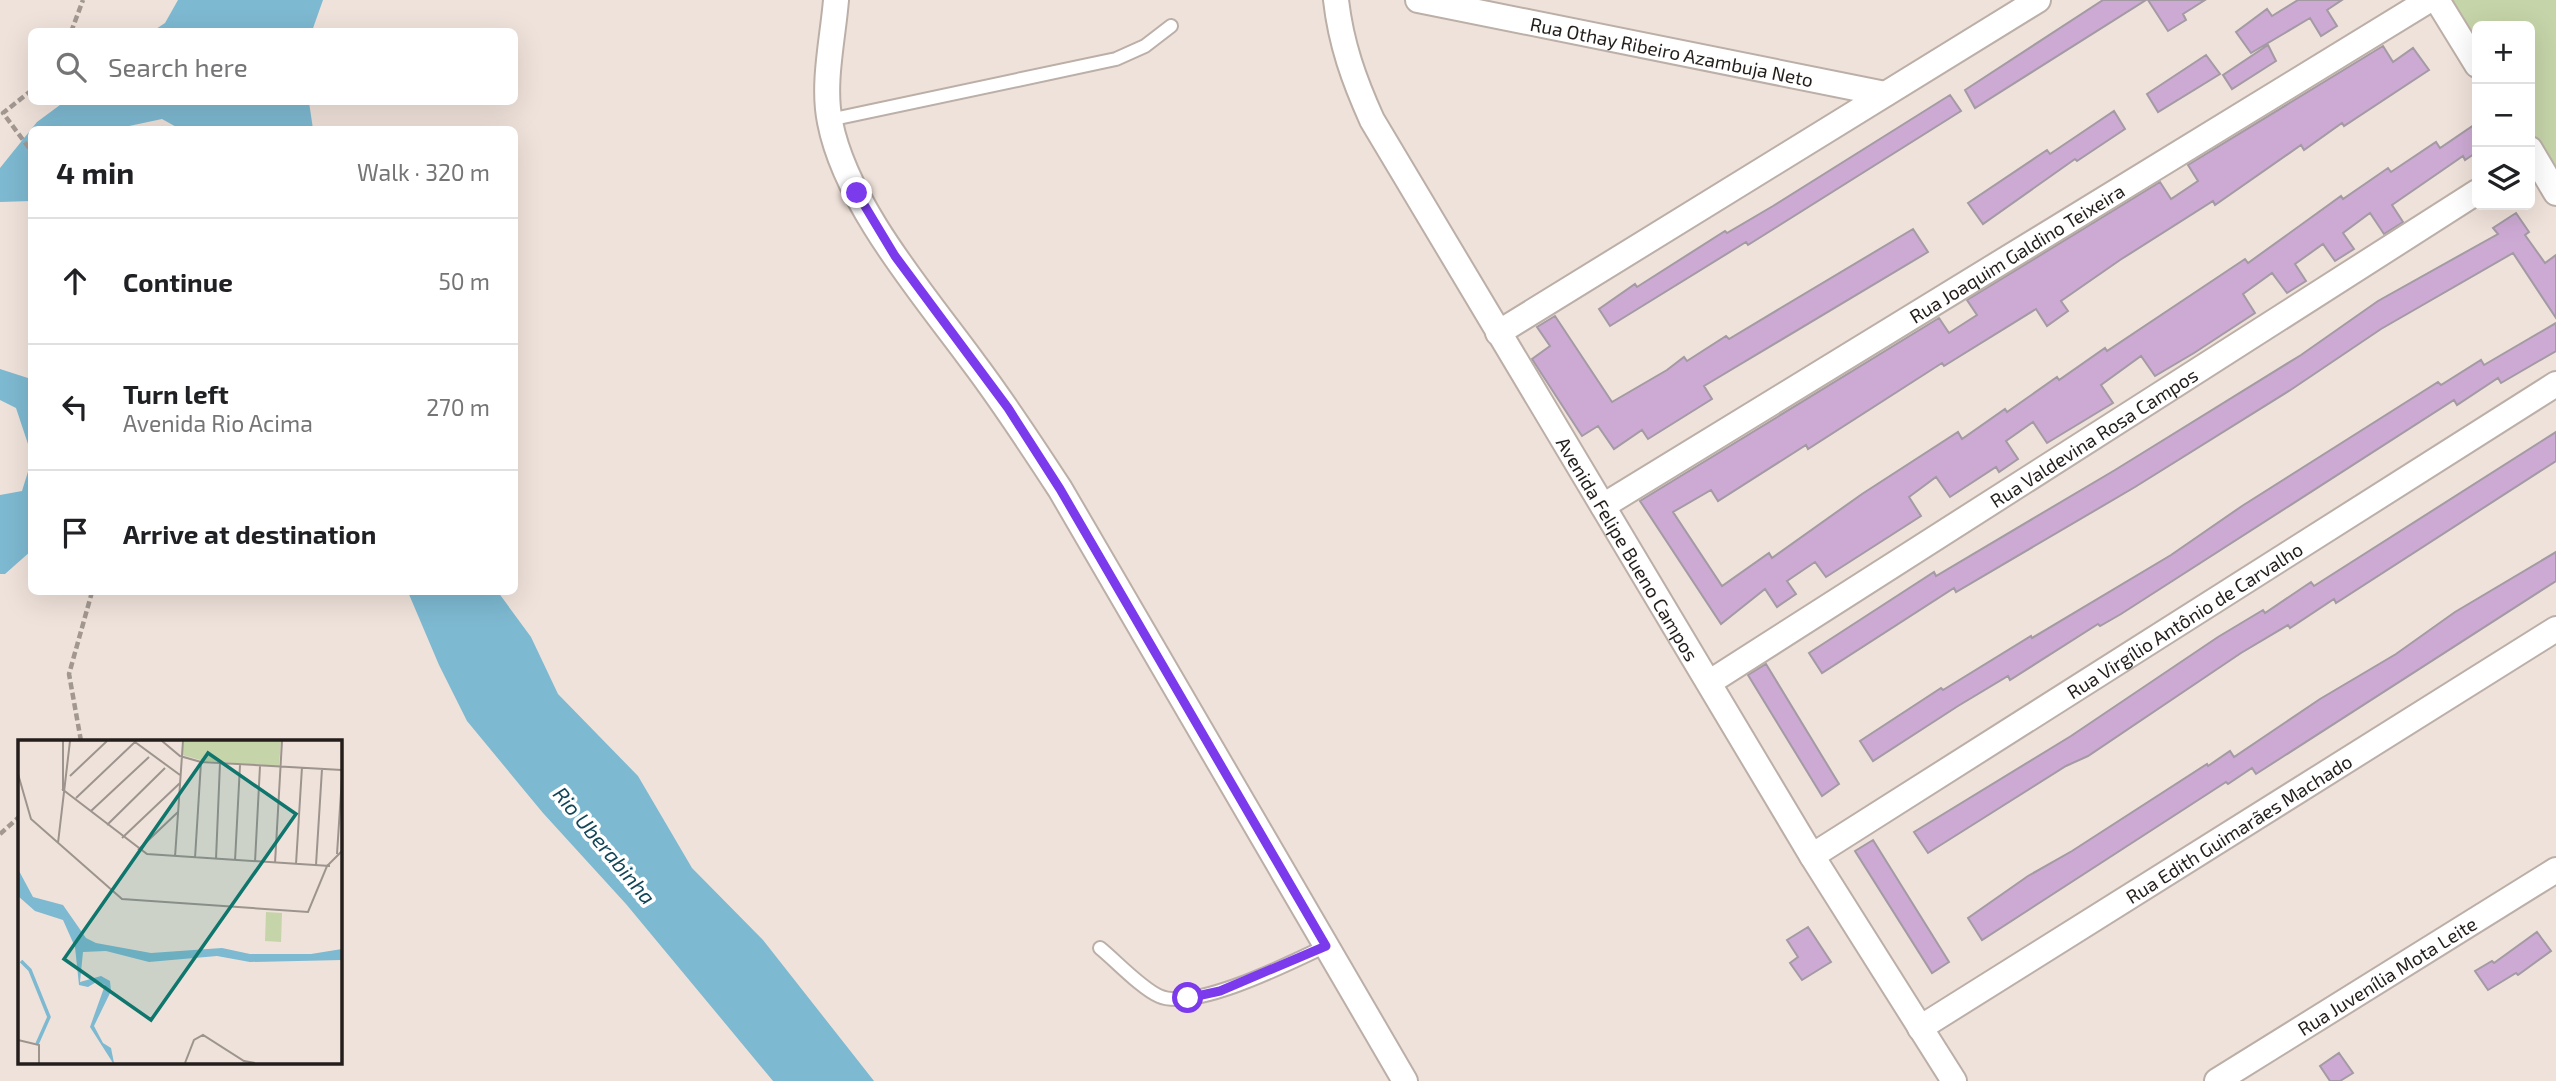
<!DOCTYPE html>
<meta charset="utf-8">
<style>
body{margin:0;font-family:"Exo 2",sans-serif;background:#f2f2f2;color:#202124}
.controls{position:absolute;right:21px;top:21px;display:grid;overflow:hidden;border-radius:10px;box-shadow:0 7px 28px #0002}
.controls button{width:63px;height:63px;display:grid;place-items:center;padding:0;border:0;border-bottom:2px solid #e0e0e0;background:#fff;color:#202124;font:35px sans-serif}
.stop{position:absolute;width:21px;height:21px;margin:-16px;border:5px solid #7c3aed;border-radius:50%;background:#fff}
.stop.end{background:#7c3aed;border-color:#fff;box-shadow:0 2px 7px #0008}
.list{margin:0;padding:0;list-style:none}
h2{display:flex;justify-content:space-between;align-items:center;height:91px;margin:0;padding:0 28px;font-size:30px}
h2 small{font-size:23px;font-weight:400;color:#757577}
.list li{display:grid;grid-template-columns:46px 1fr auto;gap:21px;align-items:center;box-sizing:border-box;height:126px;padding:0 28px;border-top:2px solid #e0e0e0}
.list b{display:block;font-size:26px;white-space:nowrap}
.list p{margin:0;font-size:23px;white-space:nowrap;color:#757577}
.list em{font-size:23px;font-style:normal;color:#757577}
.icon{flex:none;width:38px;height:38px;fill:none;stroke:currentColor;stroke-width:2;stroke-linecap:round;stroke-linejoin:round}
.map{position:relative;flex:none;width:2556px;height:1081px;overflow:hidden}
.search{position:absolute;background:#fff;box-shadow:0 7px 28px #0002;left:28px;top:28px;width:490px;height:77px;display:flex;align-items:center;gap:18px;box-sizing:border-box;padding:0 24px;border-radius:10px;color:#757577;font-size:26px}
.panel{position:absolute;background:#fff;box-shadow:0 7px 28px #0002;left:28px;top:126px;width:490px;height:469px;border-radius:10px}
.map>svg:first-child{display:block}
</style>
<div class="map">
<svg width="2556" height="1081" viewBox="0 0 2556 1081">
<rect width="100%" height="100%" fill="#efe2da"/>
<!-- green -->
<path fill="#c6d4a9" d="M2452,0H2556V175L2530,130V26H2477V45Z"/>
<!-- water -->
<path fill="#7db9d1" d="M178,0H323L312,31H153L165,23Z
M64,102H309L313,129H180L162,119L115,129L32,130L31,201L0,202V168L37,122Z
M0,369L31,379V453L16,408L0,400Z
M31,462V551L5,574H0V495L22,491Z
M408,592H498L531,637L558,694L638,776L692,868L763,940L874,1081H773L626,904L543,813L467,721L439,665Z"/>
<!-- building -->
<path fill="#cdaad4" stroke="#a39aa4" stroke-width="2" d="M2103,0H2146L1975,108L1965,90Z
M2148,0H2205L2183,14L2186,20L2168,31Z
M2298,0H2342L2327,10L2337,26L2321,36L2310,18L2251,53L2236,32L2267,9L2272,16Z
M2268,45L2276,61L2232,89L2223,75Z
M2383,46L2393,62L2413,48L2429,70L2344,126L2342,123L2304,150L2301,145L2215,205L2213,201L2120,260L2061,301L2068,311L2047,326L2036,309L1944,366L1942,363L1808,449L1806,445L1718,501L1711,490L1673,512L1722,586L1769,553L1772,558L1862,494L1958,432L1962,439L2005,409L2007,412L2057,377L2059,380L2105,348L2107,351L2245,259L2248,263L2341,196L2343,199L2388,168L2391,172L2436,142L2440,148L2477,123V152L2465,160L2463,156L2392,205L2403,222L2384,234L2370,213L2343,233L2354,249L2335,261L2323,244L2295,264L2306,281L2287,293L2272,273L2243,294L2255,313L2194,353L2155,376L2141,356L2101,385L2113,403L2047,443L2033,422L2006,441L2018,459L1999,472L1996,467L1950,497L1936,477L1909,497L1921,516L1826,577L1815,562L1787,581L1796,594L1777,607L1765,589L1721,624L1640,501L1939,318L1949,333L1977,315L1967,300L2160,182L2171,199L2198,181L2188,165Z
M2206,55L2220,74L2158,112L2147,94Z
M1950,95L1961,111L1748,245L1746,242L1610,326L1599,309L1635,284L1637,287L1725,231L1727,233L1773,206Z
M2114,111L2125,129L2077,161L2075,159L1983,224L1968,203L2047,150L2050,154Z
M2516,213L2529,232L2525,235L2545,263L2556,255V318L2513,253L2381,329L2292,389L2135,487L1956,592L1954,588L1822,673L1809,653L1829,640L1934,572L1936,576L2115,470L2301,355L2378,301L2498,234L2493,228Z
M1913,229L1928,252L1704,386L1712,399L1648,439L1642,430L1614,449L1598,426L1582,436L1532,359L1550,346L1537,327L1555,316L1612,402L1667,370L1684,357L1687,361L1726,336L1729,339Z
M2556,323V351L2501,383L2498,378L2457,405L2454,400L2121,614L2100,626L2098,624L2010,680L2008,676L1958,706L1873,761L1860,741L1941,688L1943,690L2031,636L2032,638L2171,555L2242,506L2438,382L2441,385L2481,360L2484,365Z
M2556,432V461L2336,603L2334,599L2290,628L2288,625L2241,653L2088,756L2066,766L1928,853L1914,832L2071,736L2218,637L2263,610L2265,613L2311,582L2314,586Z
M2556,552V581L2256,774L2252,768L2228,784L2226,782L1982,940L1968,918L2028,876L2072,851L2207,764L2208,766L2230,751L2234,757L2320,699L2396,654L2455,612Z
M1766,664L1839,784L1822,796L1748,675Z
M1873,840L1949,962L1932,973L1855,851Z
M1808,927L1831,962L1802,980L1790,963L1798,957L1787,940Z
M2537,932L2551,951L2518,975L2516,973L2488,990L2475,971L2492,961L2494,963Z
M2339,1053L2353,1073L2340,1081H2330L2320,1066Z"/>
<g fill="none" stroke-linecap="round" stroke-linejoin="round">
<!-- lane casing -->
<g stroke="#bbafa7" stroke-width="16">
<path id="lane" d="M829,120L1116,59L1145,46L1171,26
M1100,948C1116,961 1141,988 1159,996C1194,1012 1292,962 1326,946"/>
</g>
<!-- street casing -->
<g stroke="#bbafa7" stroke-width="28">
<g id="street">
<path d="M836,0C833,38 822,84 830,122C846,205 924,295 973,362C1004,403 1032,446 1060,489L1405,1081"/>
<path id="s1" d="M1336,0C1341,44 1354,80 1372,120L1812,856L1954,1081"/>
<path id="s2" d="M1418,0L1885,94"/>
<path d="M2437,0L2477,65"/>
<path d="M2530,149L2556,193"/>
<path d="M1498,333L2038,0"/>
<path id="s3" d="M1603,506L2429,0"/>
<path id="s4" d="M1710,682L2477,192"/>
<path id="s5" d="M1812,856L2556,384"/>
<path id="s6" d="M1920,1028L2556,629"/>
<path id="s7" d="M2217,1081L2556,870"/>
</g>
</g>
<!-- path -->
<path stroke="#a29891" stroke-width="4.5" stroke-dasharray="7 3.5" stroke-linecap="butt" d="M71,32L83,0
M32,90L3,113L32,152
M81,741L69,674L92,592
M0,834L19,817"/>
<!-- lane -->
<use href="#lane" stroke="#fff" stroke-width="12"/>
<!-- street -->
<use href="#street" stroke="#fff" stroke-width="24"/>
</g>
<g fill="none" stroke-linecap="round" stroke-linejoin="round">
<!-- route -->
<path stroke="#7c3aed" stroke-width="9" d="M857,193L895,256L1008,408L1060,489L1326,946L1220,991L1188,998"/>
</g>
<g text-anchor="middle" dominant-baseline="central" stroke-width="7" stroke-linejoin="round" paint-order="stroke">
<!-- street labels -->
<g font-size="19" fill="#231e1b" stroke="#fff">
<text stroke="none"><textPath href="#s2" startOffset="259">Rua Othay Ribeiro Azambuja Neto</textPath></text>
<text stroke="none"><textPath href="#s3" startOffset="485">Rua Joaquim Galdino Teixeira</textPath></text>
<text stroke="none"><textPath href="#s4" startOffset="455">Rua Valdevina Rosa Campos</textPath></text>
<text stroke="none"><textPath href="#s1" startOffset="625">Avenida Felipe Bueno Campos</textPath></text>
<text stroke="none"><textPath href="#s5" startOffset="441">Rua Virgílio Antônio de Carvalho</textPath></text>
<text stroke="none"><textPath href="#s6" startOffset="376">Rua Edith Guimarães Machado</textPath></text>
<text stroke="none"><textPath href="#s7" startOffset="200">Rua Juvenília Mota Leite</textPath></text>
</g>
<!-- water labels -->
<g font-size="21" font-style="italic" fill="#124557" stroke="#fff">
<text transform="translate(605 845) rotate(50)">Rio Uberabinha</text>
</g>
</g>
<!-- overview -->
<g transform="translate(18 740)">
<rect width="324" height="324" fill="#efe2da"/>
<path d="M166,1H263L261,26L186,21L164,15ZM248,172L264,173L263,202L247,201Z" fill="#c6d4a9"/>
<path d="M0,129L15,157L45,165L68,198L78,203L133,213L204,208L232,214H293L324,209V220L232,222L199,216L131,222L88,211L65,212L62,242L83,236L92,241L93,251L76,286L85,303L93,308L96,323H95L72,287L87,245L80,241L70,247L61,245L57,207L45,180L17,171L0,156Z" fill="#7db9d1"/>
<path fill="none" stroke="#7db9d1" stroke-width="3.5" d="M3,221L12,230L31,277L19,304"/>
<path fill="none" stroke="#9d948e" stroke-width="2" d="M144,1L162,16L183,22L324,30M117,2L162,35M0,34L13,79L104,159L290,172L309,126L324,111M52,36L89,1M44,49L129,114L312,126M45,51V1M58,58L118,1M73,71L131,17M89,85L147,28M104,98L162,43M40,103L52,1M120,110L160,72M319,114L324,37M157,117L165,1M177,118L183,22M198,119L202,23M217,121L222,25M237,122L242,26M257,123L264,1M278,124L284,27M298,125L304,29M0,300L21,305V323M167,323L176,300L185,295L226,321L237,323"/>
<path fill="#0f766e" fill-opacity="0.15" stroke="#0f766e" stroke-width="3.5" d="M190,13L278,74L133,280L46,219Z"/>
<rect width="324" height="324" fill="none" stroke="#231e1b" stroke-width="3.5"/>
</g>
</svg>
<div class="controls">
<button>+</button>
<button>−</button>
<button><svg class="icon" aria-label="layers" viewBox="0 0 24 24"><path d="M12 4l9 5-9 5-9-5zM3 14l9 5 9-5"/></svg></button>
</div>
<div class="stop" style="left:1188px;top:998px"></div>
<div class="stop end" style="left:857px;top:193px"></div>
<div class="search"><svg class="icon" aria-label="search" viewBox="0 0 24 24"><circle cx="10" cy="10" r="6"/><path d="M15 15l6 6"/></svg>Search here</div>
<section class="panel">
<h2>4 min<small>Walk · 320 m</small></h2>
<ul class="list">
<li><svg class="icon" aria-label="ahead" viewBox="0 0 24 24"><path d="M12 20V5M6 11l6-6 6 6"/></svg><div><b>Continue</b></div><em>50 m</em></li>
<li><svg class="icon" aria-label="left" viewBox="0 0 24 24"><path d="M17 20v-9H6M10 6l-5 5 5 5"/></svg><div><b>Turn left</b><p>Avenida Rio Acima</p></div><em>270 m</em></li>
<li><svg class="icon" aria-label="arrive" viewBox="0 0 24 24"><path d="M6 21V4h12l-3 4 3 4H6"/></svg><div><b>Arrive at destination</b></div></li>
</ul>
</section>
</div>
